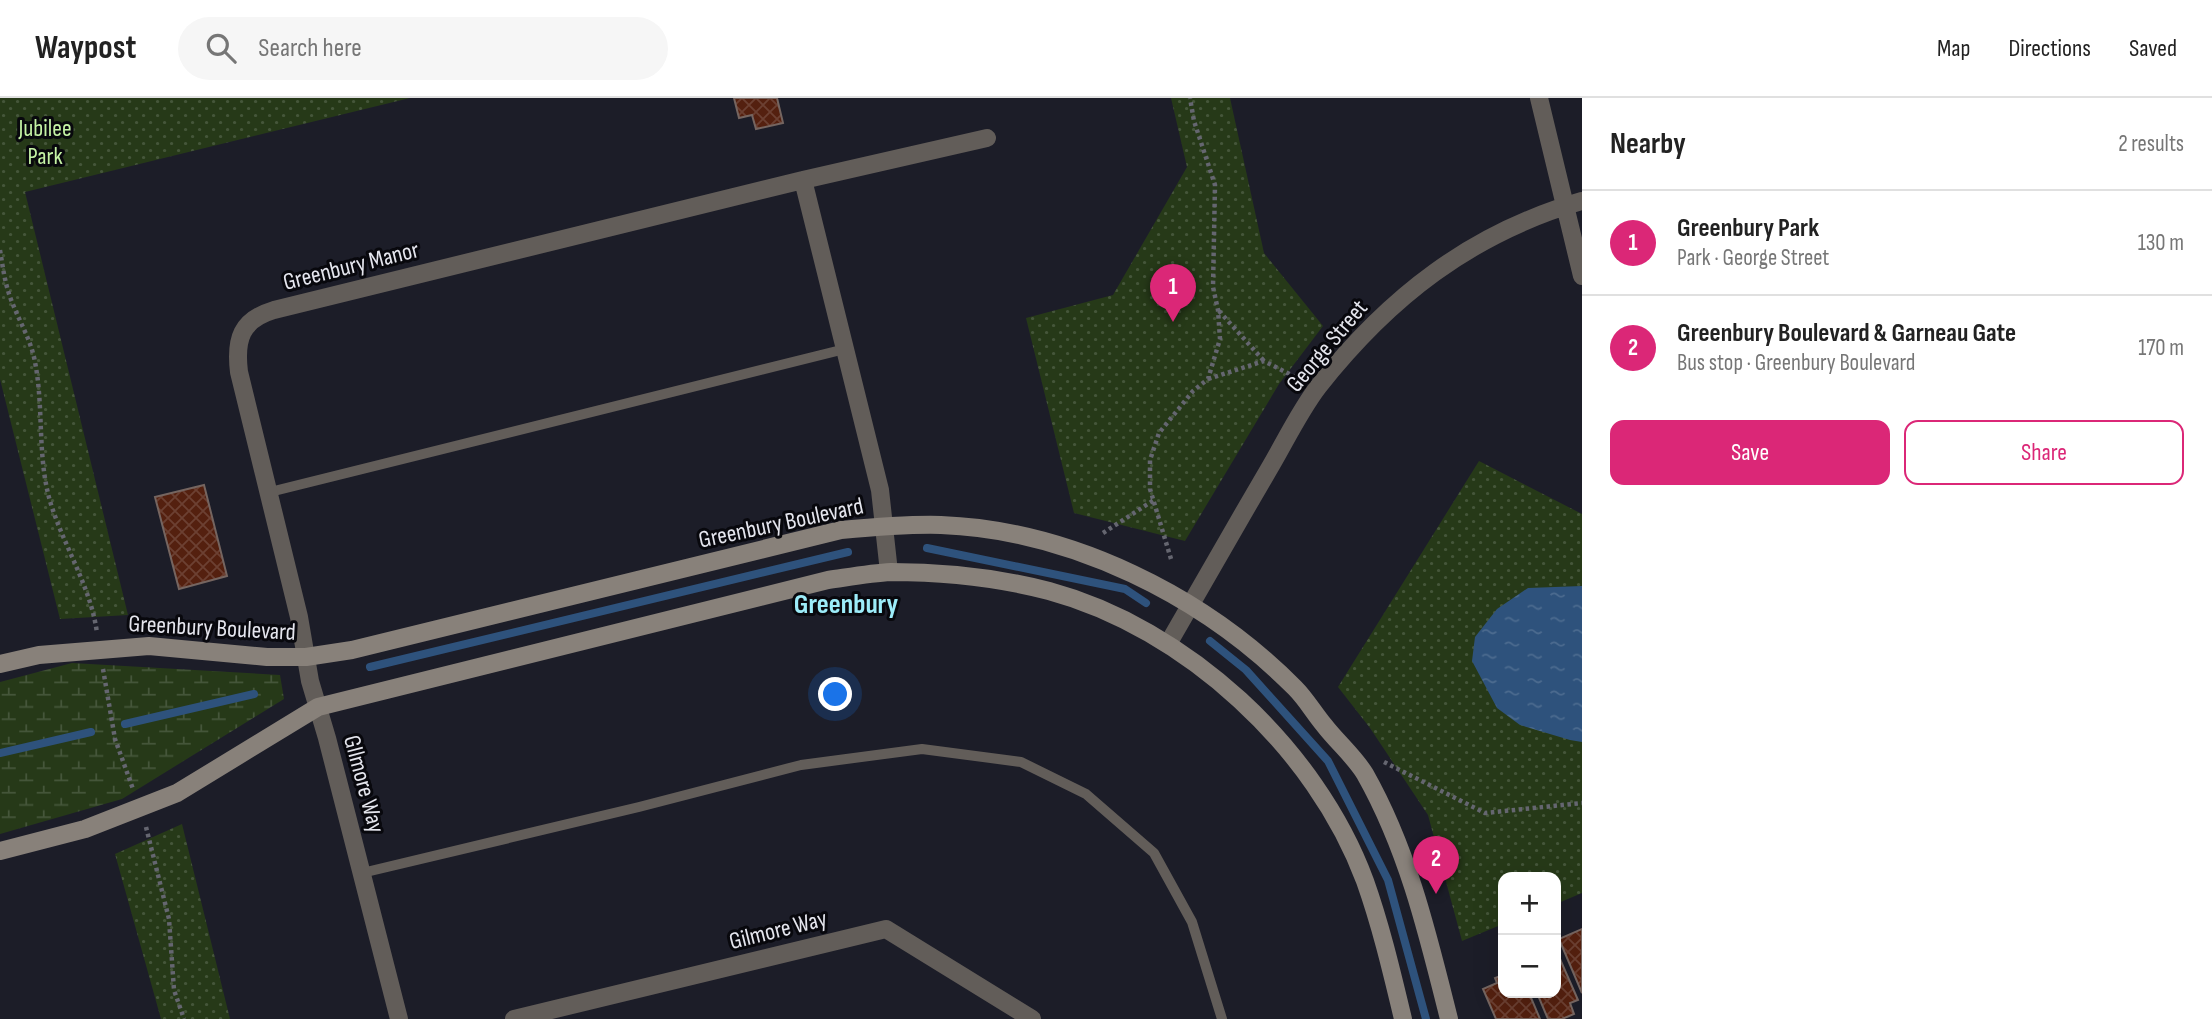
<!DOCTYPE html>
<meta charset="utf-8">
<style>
body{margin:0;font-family:"Sofia Sans Condensed",sans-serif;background:#f6f6f6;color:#222}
.controls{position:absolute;right:21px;bottom:21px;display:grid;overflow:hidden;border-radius:14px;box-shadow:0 7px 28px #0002}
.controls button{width:63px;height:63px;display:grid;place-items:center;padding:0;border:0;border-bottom:2px solid #e0e0e0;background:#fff;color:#222;font:35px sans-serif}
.you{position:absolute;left:836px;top:597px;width:24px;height:24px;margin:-18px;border:5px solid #fff;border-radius:50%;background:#1a73e8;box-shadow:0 0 0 10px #1a73e833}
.badge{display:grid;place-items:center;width:46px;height:46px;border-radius:50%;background:#db2777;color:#fff;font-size:23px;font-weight:700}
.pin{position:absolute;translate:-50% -58px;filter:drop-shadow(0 2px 4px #0008)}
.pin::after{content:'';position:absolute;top:37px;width:24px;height:21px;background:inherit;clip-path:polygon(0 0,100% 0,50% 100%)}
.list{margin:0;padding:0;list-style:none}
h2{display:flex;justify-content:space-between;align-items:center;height:91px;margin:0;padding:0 28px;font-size:30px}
h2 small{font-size:23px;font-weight:400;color:#767676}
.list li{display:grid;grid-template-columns:46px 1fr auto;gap:21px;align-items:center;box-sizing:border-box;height:105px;padding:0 28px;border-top:2px solid #e0e0e0}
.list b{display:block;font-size:26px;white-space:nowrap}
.list p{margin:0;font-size:23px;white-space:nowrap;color:#767676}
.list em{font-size:23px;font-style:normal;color:#767676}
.actions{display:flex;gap:14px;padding:21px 28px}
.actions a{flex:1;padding:16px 0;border:2px solid #db2777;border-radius:14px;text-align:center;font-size:24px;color:#db2777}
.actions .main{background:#db2777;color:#fff}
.icon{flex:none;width:38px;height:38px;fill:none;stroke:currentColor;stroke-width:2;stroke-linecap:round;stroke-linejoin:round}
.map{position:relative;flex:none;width:1582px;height:921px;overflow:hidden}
header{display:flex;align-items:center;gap:42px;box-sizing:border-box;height:98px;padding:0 35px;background:#fff;border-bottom:2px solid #e0e0e0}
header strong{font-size:33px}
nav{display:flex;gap:38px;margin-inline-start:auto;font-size:24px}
.search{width:490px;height:63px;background:#f6f6f6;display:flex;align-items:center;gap:18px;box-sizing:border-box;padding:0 24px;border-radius:38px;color:#767676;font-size:26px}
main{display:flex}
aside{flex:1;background:#fff}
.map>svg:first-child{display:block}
</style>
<header>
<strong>Waypost</strong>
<div class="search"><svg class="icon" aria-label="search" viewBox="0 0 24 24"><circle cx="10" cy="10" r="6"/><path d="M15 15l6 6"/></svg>Search here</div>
<nav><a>Map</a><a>Directions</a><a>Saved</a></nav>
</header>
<main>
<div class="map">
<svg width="1582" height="921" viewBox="0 0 1582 921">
<defs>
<pattern id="green-dots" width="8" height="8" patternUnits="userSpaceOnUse" patternTransform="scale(1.75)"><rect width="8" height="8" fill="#263918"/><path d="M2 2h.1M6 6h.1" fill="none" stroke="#45563a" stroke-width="1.8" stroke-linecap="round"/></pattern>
<pattern id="wetland-marsh" width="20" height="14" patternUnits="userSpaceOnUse" patternTransform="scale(1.75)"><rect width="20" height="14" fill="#263918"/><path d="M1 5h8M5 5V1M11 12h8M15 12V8" fill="none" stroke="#45563a"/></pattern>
<pattern id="water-ripples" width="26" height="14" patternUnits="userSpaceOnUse" patternTransform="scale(1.75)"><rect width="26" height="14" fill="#2e527c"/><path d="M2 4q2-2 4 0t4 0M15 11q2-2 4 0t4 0" fill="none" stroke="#4c6b8f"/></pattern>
<pattern id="building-cross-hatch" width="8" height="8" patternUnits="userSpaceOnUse" patternTransform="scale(1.75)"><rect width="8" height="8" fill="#54200f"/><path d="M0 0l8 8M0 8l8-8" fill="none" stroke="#6c4032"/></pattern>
</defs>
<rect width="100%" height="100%" fill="#1c1d28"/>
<!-- green -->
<path fill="url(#green-dots)" d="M0,0H410L25,94L128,517L60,521L0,281Z
M1171,0H1230L1264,155L1323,228L1279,286L1185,443L1074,415L1026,220L1113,197L1187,69Z
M1479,363L1582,416V795L1556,806V779H1503V826L1462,843L1428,717L1370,630L1338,589Z
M182,726L230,921H161L115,756Z"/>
<!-- wetland -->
<path fill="url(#wetland-marsh)" d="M72,565L280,577L284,601L122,701L0,736V584Z"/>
<!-- water -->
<path fill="url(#water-ripples)" d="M1582,488V644L1570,642L1520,627L1497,610L1472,563L1475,539L1497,511L1528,490Z"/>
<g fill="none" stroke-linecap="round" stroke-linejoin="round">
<!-- stream -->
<path stroke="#2e527c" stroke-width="8" d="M927,450L1125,491L1146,505
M1210,543L1246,572L1328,663L1388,782L1426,921
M370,569L848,454
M125,626L254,596
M0,655L91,634"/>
</g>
<!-- building -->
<path fill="url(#building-cross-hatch)" stroke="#756560" stroke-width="2" d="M734,0H777L783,25L756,31L752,17L739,20Z
M204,387L227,478L179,491L155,399Z
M1582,831V895L1559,841Z
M1556,852L1578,902L1570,905L1574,916L1562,921H1548L1537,895H1556Z
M1503,877V895H1529L1540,921H1496L1483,891L1497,885L1495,880Z"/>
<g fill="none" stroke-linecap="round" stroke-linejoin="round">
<!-- path -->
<path stroke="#656670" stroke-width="4.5" stroke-dasharray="3.5 3.5" stroke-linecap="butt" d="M0,152C3,170 5,187 12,204C20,225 31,242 35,264C44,310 37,358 50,403C63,447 91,489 97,535
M1219,213L1264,263
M1208,281L1264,263L1301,282
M1103,435L1154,402
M1171,461L1150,391V362L1159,335L1193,293L1208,281L1220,241L1218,212L1213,189L1215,87L1194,23L1190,0
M103,571L115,641L133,691
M1384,664L1485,715L1582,705
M146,729L169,821L174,892L184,921"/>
<!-- lane -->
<path stroke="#625d59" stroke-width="10" d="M270,394L845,251
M362,775L639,709L801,667L922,651L1021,664L1086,696L1154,755L1192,824L1222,921"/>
<!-- street -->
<path stroke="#625d59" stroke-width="18" d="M1539,0L1582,178
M803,82L880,392L889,474
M1168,546C1202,487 1235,429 1269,371C1285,344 1299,314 1318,289C1389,199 1471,135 1582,103
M399,921L327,640L310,583L299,519L239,274C235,241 241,222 274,212L803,82L987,40
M514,921L886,831L1032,921"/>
<!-- secondary -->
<path stroke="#88817a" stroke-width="18" d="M0,566L39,557L149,548L267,559H306L352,552L841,432C874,429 908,426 941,427C1071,432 1204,498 1295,590C1306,601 1314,615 1324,627C1337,644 1354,658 1365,676C1408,752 1428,837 1449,921
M0,753L85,731L177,695L318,609L828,482C849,479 871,475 891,474C943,474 999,480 1049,493C1186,530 1316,650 1365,783C1381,828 1392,875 1403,921"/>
</g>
<g text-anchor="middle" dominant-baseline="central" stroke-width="6" stroke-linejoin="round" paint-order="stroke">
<!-- park labels -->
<g font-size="24" fill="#c5f3a5" stroke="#08080d">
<text x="45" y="30">Jubilee<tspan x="45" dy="28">Park</tspan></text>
</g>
<!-- street labels -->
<g font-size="24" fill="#e5e6ee" stroke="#08080d">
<text transform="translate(351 168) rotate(-14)">Greenbury Manor</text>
<text transform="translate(1327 248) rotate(-50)">George Street</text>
<text transform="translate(781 425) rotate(-12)">Greenbury Boulevard</text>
<text transform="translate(212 530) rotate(3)">Greenbury Boulevard</text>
<text transform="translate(364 686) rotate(75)">GIlmore Way</text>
<text transform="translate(778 832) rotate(-14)">Gilmore Way</text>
</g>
<!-- quarter labels -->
<g font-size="28" font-weight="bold" fill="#9cecf9" stroke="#08080d">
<text x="846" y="506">Greenbury</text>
</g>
</g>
</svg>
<div class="controls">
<button>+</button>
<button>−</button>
</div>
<div class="you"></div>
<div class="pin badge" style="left:1173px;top:224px">1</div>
<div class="pin badge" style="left:1436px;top:796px">2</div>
</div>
<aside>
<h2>Nearby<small>2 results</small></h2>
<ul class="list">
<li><span class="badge">1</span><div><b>Greenbury Park</b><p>Park · George Street</p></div><em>130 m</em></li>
<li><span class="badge">2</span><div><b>Greenbury Boulevard &amp; Garneau Gate</b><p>Bus stop · Greenbury Boulevard</p></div><em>170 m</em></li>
</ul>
<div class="actions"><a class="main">Save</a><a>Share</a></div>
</aside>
</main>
